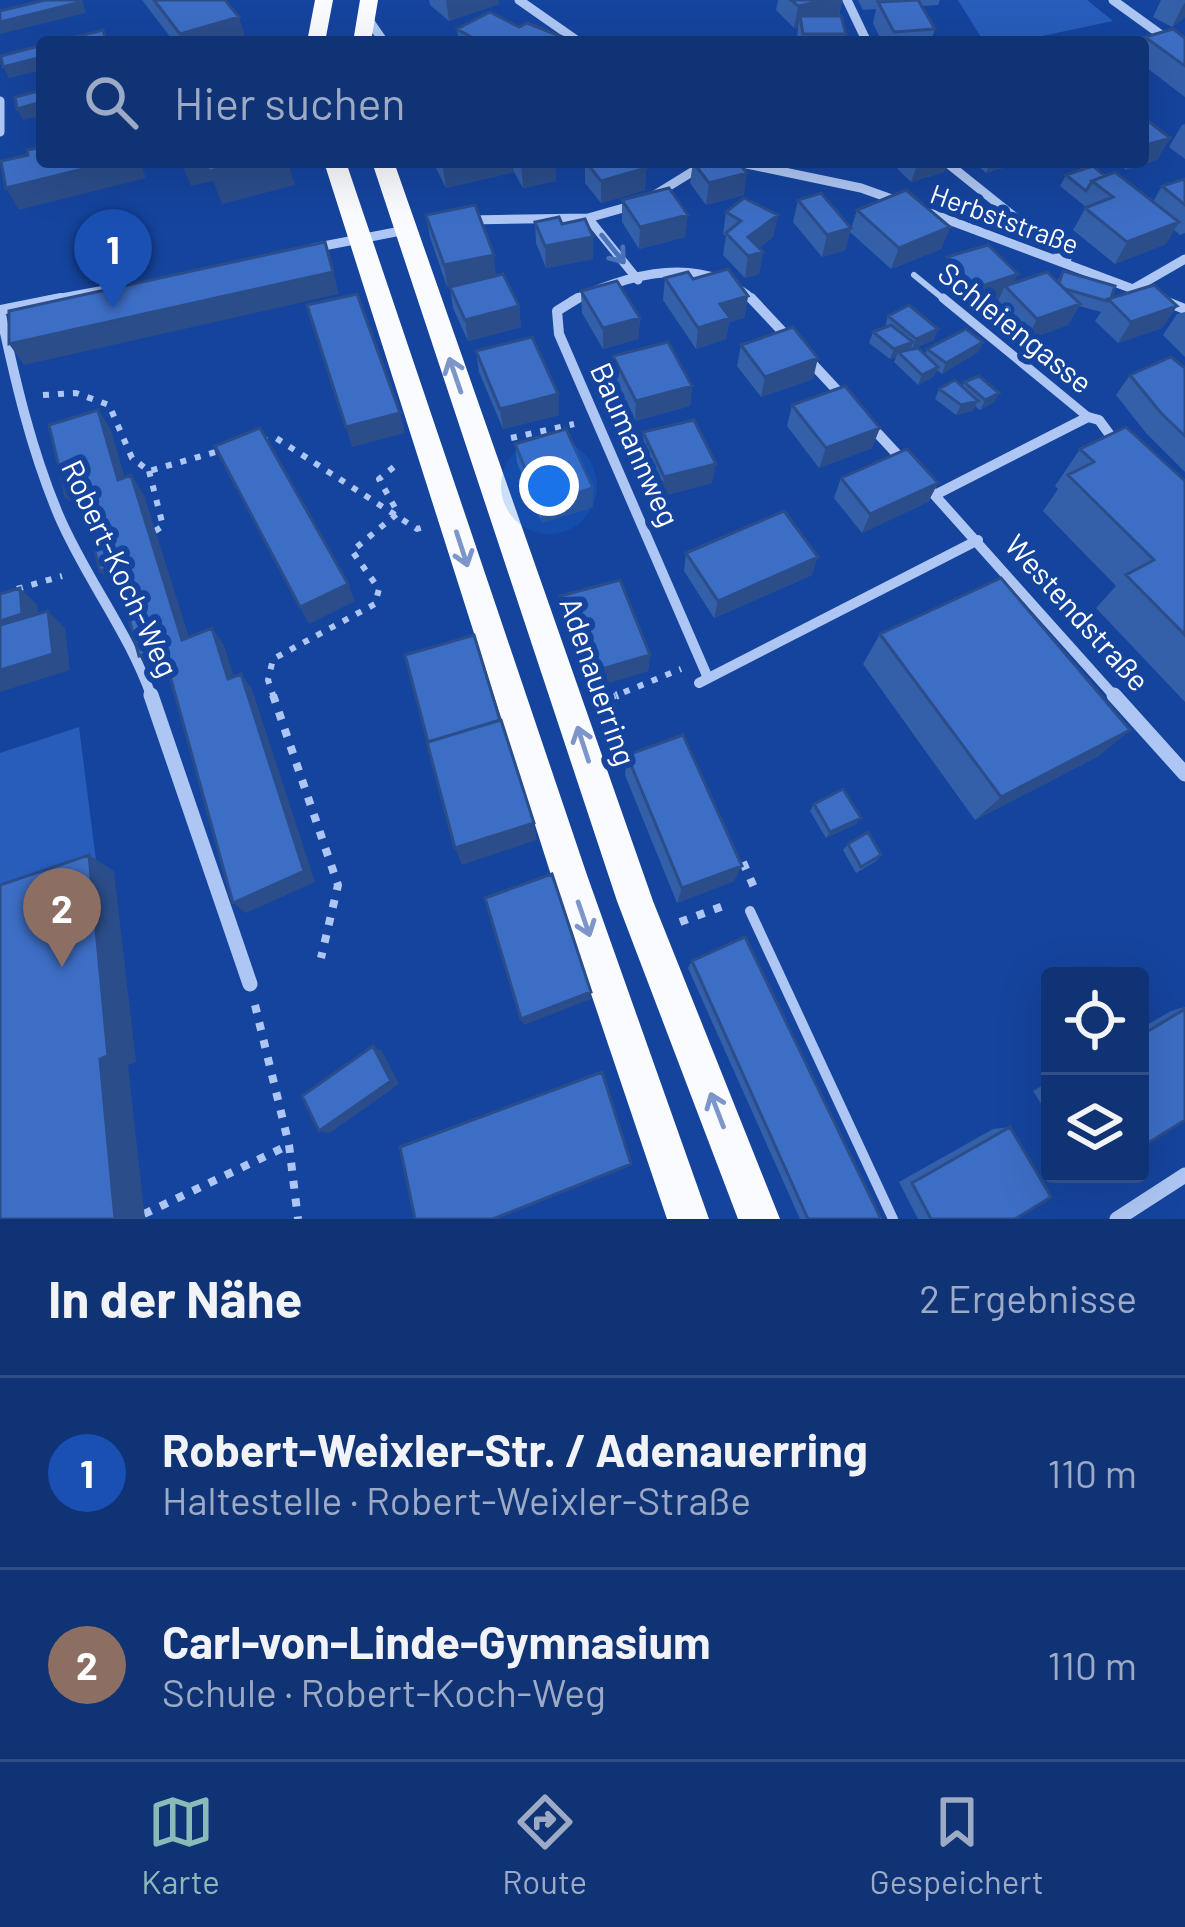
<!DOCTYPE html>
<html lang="de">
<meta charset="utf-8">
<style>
body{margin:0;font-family:Barlow,sans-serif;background:#193b7b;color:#f1f3f6}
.controls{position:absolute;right:36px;bottom:36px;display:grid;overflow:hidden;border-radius:12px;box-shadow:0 12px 48px #0002}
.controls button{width:108px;height:108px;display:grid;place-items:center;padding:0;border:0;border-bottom:3px solid #304e88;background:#103376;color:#f1f3f6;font:60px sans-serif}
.you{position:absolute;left:549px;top:486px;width:42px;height:42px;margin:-30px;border:9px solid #fff;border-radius:50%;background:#1a73e8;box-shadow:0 0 0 18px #1a73e833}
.badge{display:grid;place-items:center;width:78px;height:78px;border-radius:50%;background:#8bbbb9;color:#fff;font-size:39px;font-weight:700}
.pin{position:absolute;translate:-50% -99px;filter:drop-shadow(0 3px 6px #0008)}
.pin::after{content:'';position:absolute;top:63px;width:42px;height:36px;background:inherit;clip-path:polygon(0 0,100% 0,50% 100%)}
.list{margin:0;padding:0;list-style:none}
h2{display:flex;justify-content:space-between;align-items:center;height:156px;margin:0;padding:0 48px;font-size:51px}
h2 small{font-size:39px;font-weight:400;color:#9caac5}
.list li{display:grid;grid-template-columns:78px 1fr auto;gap:36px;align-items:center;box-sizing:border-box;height:192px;padding:0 48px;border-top:3px solid #304e88}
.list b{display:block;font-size:45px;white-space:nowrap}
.list p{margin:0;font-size:39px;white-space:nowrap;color:#9caac5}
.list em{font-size:39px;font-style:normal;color:#9caac5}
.icon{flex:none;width:66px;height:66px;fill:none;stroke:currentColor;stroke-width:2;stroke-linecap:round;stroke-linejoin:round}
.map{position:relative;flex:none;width:1185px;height:1219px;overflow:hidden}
.search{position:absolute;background:#103376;box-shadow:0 12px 48px #0002;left:36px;right:36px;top:36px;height:132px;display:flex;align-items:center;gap:30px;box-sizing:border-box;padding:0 42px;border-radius:12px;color:#9caac5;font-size:45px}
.sheet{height:540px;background:#103376}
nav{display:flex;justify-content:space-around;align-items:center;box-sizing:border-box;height:168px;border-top:3px solid #304e88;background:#103376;font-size:33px;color:#9caac5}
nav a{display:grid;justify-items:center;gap:6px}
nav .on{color:#8bbbb9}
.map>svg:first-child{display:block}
</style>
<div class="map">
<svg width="1185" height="1219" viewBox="0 0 1185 1219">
<rect width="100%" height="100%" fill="#15449e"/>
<!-- green -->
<path fill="#285dbc" d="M958,0H1087L1113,21L1014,42H984Z
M79,727L98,876L14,1219H0V753Z"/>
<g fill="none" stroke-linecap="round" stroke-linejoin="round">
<!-- path-far2 -->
<path stroke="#adc6f3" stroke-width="4.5" stroke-dasharray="4.5 6" stroke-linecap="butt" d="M1052,42L1062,40"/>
<!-- path-far1 -->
<path stroke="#adc6f3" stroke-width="6" stroke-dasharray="6 9" stroke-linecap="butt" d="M43,395L76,393L109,405L132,458L149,471L226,449
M511,438L574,424
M262,441L276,438L417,529L426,526
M149,471L163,526L155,531
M17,589L62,576
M274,698L268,680L273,659L375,604L379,589L352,551L398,513L379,479L400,462
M610,698L681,669"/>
<!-- path -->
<path stroke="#adc6f3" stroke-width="8" stroke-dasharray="8 10" stroke-linecap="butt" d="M273,695L338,885L321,958
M599,702L618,695
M743,862L756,892
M680,922L729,904
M255,1005L289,1145L298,1219
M144,1214L289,1145"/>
<!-- service-far2 -->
<path stroke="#adc6f3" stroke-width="6" d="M914,275L946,301"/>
<!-- service-far1 -->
<path stroke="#adc6f3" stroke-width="9" d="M943,298L1088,417"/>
<!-- service -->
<path stroke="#adc6f3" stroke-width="10" d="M750,911L893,1219"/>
<!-- minor-far2 -->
<path stroke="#adc6f3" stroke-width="9" d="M519,0L579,42
M847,0L867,42
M1113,0L1185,52
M366,16L384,42
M0,101V132
M737,162L861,188L903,203
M946,162L1067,259
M653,196L708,162
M922,210L1165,301
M588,218L638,280
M469,220L588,218L634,205
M313,248L406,230
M1133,289L1185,259
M45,301L116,288
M572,301C630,273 702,253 754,301"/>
<!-- minor-far1 -->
<path stroke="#adc6f3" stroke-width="10" d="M578,298L557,311L559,334L708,678
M751,298L793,343
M1157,298L1185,309
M0,310C15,380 31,450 59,516C86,579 129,632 152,698
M0,310L61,298
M807,358L846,400
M869,424L908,466
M922,481L1116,698
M935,495L1088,417L1099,420L1110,435
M699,683L978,540"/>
<!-- minor -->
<path stroke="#adc6f3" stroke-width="15" d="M151,695L250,984
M1114,695L1185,774
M1117,1219L1185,1175"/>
<!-- primary -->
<path fill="#f9fbff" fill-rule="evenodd" d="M315,0H333L325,42H307Z
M360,0H378L371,42H353Z
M324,162H346L587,875L709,1219H667L551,875Z
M372,162H394L653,901L780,1219H738L617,901Z"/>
</g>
<!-- wall -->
<path fill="#345fa9" d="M142,0H225L247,42H174Z
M429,0H499V4L449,21L430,5Z
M778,0H842L839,16L846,34L844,42H797L798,27L794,28L776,10Z
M858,0H940L938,5L922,6L935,29L931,42H882L873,23L876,9L863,10Z
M1161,0H1185V17L1172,27L1153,17Z
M519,27L575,42H459L457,29Z
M1145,37L1185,38V97L1143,65V42Z
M1185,124V159L1169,147L1182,125Z
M1170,138L1157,160L1126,170L1117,162H1143Z
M433,162H555L556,181L523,188L514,172L446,188Z
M585,162H641L646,168L645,190L601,203L585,183Z
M693,162L744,195L706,205L690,183Z
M891,162H947L944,172L911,182Z
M974,162H1011L1009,166L986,173Z
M1066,175L1105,176L1153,202L1162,186L1185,179V233L1180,235L1174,230L1166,244L1115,264L1073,230L1086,207L1060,186Z
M622,200L685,237L639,249L622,222Z
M798,200L851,228L845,250L822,257L793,222Z
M857,210L950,227L941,249L891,269L850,232Z
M726,212L778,215L773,237L759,248L763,252L759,274L745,278L723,255L726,236L723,234Z
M426,215L496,275L519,306L521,327L468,341L453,308L450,287L471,282L447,287L430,237Z
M535,222L562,224L593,259L546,268L536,243Z
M947,257L1018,274L1013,283L1057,281L1063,271L1111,298L1177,306L1162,328L1118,343L1095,321L1101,312L1079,306L1068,325L1026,340L995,308L999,299L967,309L939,279Z
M665,278L693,279L748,296L744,318L729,322L726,339L696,349L663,300Z
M581,291L640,318L638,339L603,349L582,313Z
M1185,312V357L1163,335L1177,314Z
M888,316L934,340L914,348L925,355L927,349L983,342L978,352L942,374L937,370L933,377L918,385L894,362L896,357L890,359L869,343L873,332L885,327Z
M741,345L813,379L761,397L737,366Z
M476,351L558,394L559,415L503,429L479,372Z
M613,356L692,386L690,406L635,421L613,377Z
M1185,368V472L1146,433L1116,395L1130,375Z
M964,382L999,393L993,403L980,410L975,406L973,411L956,415L935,399L939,389L962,387Z
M792,405L872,448L819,468L787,426Z
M643,432L712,483L662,496L642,452Z
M515,444L593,507L542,523L517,463Z
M1080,449L1185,481V702L1096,608L1116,586L1043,511L1058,489L1055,486Z
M841,478L938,483L928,502L862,533L834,498Z
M686,553L812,575L714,618L684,571Z
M560,596L650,655L648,671L588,689L561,614Z
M880,634L1130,730L1097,757L975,820L863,664Z
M627,755L734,881L677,903L625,775Z
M814,804L861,818L856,824L826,838L810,811Z
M848,844L881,855L876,861L856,873L843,850Z
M692,961L881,1219H800L688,968Z
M1185,1007V1120L1140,1148V1029L1171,1011Z
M1050,1081V1118L1033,1091Z
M1010,1127L1015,1219H918L899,1182L993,1129Z"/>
<!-- shaded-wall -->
<path fill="#2b4d8a" d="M82,0L86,13L0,34V22Z
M446,0H499V4L449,21Z
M826,0H842L838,18L800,16L798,27L794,28L798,6Z
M1185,3V17L1172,27L1183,5Z
M239,17L247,42H183L180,34Z
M42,57V70L9,78L3,67Z
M42,102V115L23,120L17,109Z
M1170,138L1157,160L1126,170L1131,162H1143V146Z
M112,162H140L146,178L19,210L6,188Z
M181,162H288L295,185L222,204L213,181L191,186Z
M442,162H513L514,172L446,188Z
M521,162H555L556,181L523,188Z
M918,162H947L944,172L911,182Z
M991,162H1011L1009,166L986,173Z
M646,168L645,190L601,203V181Z
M747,173L744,195L706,205L709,183Z
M688,215L685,237L639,249L640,227Z
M778,215L773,237L748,256V237Z
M1179,222L1166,244L1115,264L1127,242Z
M950,227L941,249L891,269L899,248Z
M851,228L845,250L822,257L827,235Z
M593,237V259L546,268L545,246Z
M325,242L339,294L24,365L9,344Z
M763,252L759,274L745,278L748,256Z
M494,255L496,276L447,287L444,265Z
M1018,274L1010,291L1005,286L999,299L967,309L976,288Z
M748,296L744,318L729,322L726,339L696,349L698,328L720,304Z
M1080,304L1068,325L1026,340L1037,319Z
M519,306L521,327L468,341L465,320Z
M1177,306L1162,328L1118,343L1131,322Z
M640,318L638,339L603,349V328Z
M938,329L934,340L912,350L916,339Z
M913,342L909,353L898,352L896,357L890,359L894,349Z
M983,342L978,352L942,374L946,363Z
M818,358L813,379L761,397L765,377Z
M938,367L933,377L918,385L922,375Z
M692,386L690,406L635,421L636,401Z
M999,393L993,403L980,410L985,400Z
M558,394L559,415L503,429L500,409Z
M978,401L973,411L956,415L961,405Z
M98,410L111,430L131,499L118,480Z
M400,413L405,433L352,447L346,427Z
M880,428L872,448L819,468L826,448Z
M716,464L712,483L662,496L664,477Z
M131,475L144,495L195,656L182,640Z
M938,483L928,502L862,533L870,514Z
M593,488V507L542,523L540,504Z
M80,492L94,511L81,516L66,497Z
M818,557L812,575L714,618L718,601Z
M115,565L130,583L114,589L100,571Z
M348,584L355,601L309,624L300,607Z
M20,588L37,605L40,631L0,643V621Z
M48,611L65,628L70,670L0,692V670Z
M212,628L224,645L239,694L228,679Z
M162,647L176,663L153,672L139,656Z
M650,655L648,671L588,689V673Z
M241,674L252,689L315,882L246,913L233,903Z
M1130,730L1097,757L975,820L1001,797Z
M861,818L856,824L826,838L830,832Z
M534,823L537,840L462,865L455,848Z
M89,855L114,871L136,1062L128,1065L145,1219H115L100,1059Z
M742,866L734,881L677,903L682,888Z
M591,992V999L524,1025L521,1019Z
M373,1046L382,1051L399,1084L330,1133L319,1131Z"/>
<!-- building -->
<path fill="#3d6ec5" stroke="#2b4d8a" stroke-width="3" d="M45,0H81V2L0,22V11Z
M154,0H225L239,17L180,34Z
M791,0H826L798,6Z
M918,0L935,29L894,32L878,2Z
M490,12L519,27L527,23L575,42H480L457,29Z
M800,16H841L846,34H803Z
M1173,29L1185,38V66L1145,37Z
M103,30L106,40L100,42H55Z
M743,37L747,42H723Z
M42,45V57L3,67L1,56Z
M42,90V102L17,109L15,97Z
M1143,117L1170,138L1143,146Z
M42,147V162H112L6,188L1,161L28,155L27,150Z
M206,162H249L209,171Z
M586,162H641L646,168L601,181Z
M693,162H738L747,173L709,183Z
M1093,166L1105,176L1092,181L1086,191L1066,175Z
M1115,172L1179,222L1127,242L1085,208L1113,197L1092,181Z
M1185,179V205L1162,186Z
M669,188L688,215L640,227L622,200Z
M906,190L950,227L899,248L857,210Z
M821,193L851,228L827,235L798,200Z
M744,198L778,215L748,237L763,252L748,256L726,233L741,221L726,212Z
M475,205L494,255L444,265L426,215Z
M559,217L562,224L585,219L593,237L545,246L535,222Z
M325,242L333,272L9,344V311Z
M988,245L1018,274L976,288L947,257Z
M728,269L748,296L720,304L730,318L698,328L665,278L688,272L693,279Z
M1063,271L1115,286L1111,298L1107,301L1065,289L1059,283Z
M1047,272L1080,304L1037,319L1005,286Z
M503,274L519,306L465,320L450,287Z
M617,281L640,318L603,328L581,291Z
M1154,285L1177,306L1131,322L1108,299Z
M357,294L400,413L346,427L307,305Z
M909,305L938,329L916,339L888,316Z
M891,325L913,342L894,349L873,332Z
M793,327L818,358L765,377L741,345Z
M966,329L983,342L946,363L927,349Z
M532,337L558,394L500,409L476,351Z
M668,342L692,386L636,401L613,356Z
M918,348L938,367L922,375L898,352Z
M1171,357L1185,368V436L1161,413L1130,375Z
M979,376L999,393L985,400L964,382Z
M955,380L978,401L961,405L939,389Z
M845,386L880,428L826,448L792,405Z
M98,410L118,480L131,475L182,640L212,628L228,679L241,674L304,871L233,903L162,647L139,656L115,565L100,571L80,492L66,497L49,425Z
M694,420L716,464L664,477L643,432Z
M1126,427L1185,481V635L1126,575L1154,560L1068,475L1094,462L1080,449Z
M260,428L348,584L300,607L215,446Z
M566,429L593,488L540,504L515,444Z
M907,449L938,483L870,514L841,478Z
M784,511L818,557L718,601L686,553Z
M1001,578L1130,730L1001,797L880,634Z
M620,580L650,655L588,673L560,596Z
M20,588L22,614L0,621V594Z
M48,611L53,654L0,670V625Z
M474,635L500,720L428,742L405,655Z
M501,720L534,823L455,848L427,742Z
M683,735L742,866L682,888L627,755Z
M843,789L861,818L830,832L814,804Z
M868,832L881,855L861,867L848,844Z
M89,855L108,1056L100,1059L115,1219H0V885Z
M552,874L591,992L521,1019L485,898Z
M745,937L881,1219H808L692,961Z
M1185,1009V1120L1140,1148V1036Z
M373,1046L391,1081L319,1131L302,1096Z
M602,1072L631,1164L493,1219H415L400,1147Z
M1010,1127L1051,1197L1015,1219H931L912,1183Z"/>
<!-- one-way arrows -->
<defs><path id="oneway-shaft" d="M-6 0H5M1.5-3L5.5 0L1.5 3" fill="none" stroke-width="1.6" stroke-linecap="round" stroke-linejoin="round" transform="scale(3)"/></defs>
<use stroke="#4a72bc" href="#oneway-shaft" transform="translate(613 249) rotate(51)"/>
<g stroke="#7c96ca">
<use href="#oneway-shaft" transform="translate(455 375) rotate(-109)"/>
<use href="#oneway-shaft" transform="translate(462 549) rotate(72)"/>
<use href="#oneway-shaft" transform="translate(583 744) rotate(-108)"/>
<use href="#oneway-shaft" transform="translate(584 919) rotate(71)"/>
<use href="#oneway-shaft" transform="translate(717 1110) rotate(-111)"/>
</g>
<g text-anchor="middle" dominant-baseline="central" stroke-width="12" stroke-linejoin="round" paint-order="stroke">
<!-- far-street labels -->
<g font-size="27" fill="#fff" stroke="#15449e">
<text transform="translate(1005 218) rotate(20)">Herbststraße</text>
</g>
<!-- street labels -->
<g font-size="30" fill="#fff" stroke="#15449e">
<text transform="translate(1016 327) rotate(39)">Schleiengasse</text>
<text transform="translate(636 444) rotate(66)">Baumannweg</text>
<text transform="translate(121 568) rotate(65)">Robert-Koch-Weg</text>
<text transform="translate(1078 612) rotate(48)">Westendstraße</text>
<text transform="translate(599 681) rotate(71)">Adenauerring</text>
</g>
</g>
</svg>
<div class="controls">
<button><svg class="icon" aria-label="locate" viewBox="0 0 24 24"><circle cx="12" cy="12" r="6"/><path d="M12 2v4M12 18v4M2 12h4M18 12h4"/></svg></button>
<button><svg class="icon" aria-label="layers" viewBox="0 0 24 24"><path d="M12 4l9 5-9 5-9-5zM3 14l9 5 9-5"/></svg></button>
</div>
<div class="you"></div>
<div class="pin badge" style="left:113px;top:308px;background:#1a4fb4">1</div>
<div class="pin badge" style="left:62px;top:967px;background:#8d6e63">2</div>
<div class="search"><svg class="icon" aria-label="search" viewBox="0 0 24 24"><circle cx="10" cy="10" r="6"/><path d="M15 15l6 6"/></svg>Hier suchen</div>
</div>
<section class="sheet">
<h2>In der Nähe<small>2 Ergebnisse</small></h2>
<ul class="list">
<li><span class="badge" style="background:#1a4fb4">1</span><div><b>Robert-Weixler-Str. / Adenauerring</b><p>Haltestelle · Robert-Weixler-Straße</p></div><em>110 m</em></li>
<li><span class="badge" style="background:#8d6e63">2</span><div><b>Carl-von-Linde-Gymnasium</b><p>Schule · Robert-Koch-Weg</p></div><em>110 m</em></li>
</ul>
</section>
<nav>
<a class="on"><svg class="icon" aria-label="map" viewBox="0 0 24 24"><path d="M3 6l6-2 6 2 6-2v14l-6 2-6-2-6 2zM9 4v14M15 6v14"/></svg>Karte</a>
<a><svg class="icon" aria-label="directions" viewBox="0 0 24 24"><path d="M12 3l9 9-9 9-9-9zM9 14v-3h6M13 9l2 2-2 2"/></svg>Route</a>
<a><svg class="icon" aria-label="saved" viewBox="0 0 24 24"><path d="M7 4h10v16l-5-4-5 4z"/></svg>Gespeichert</a>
</nav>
